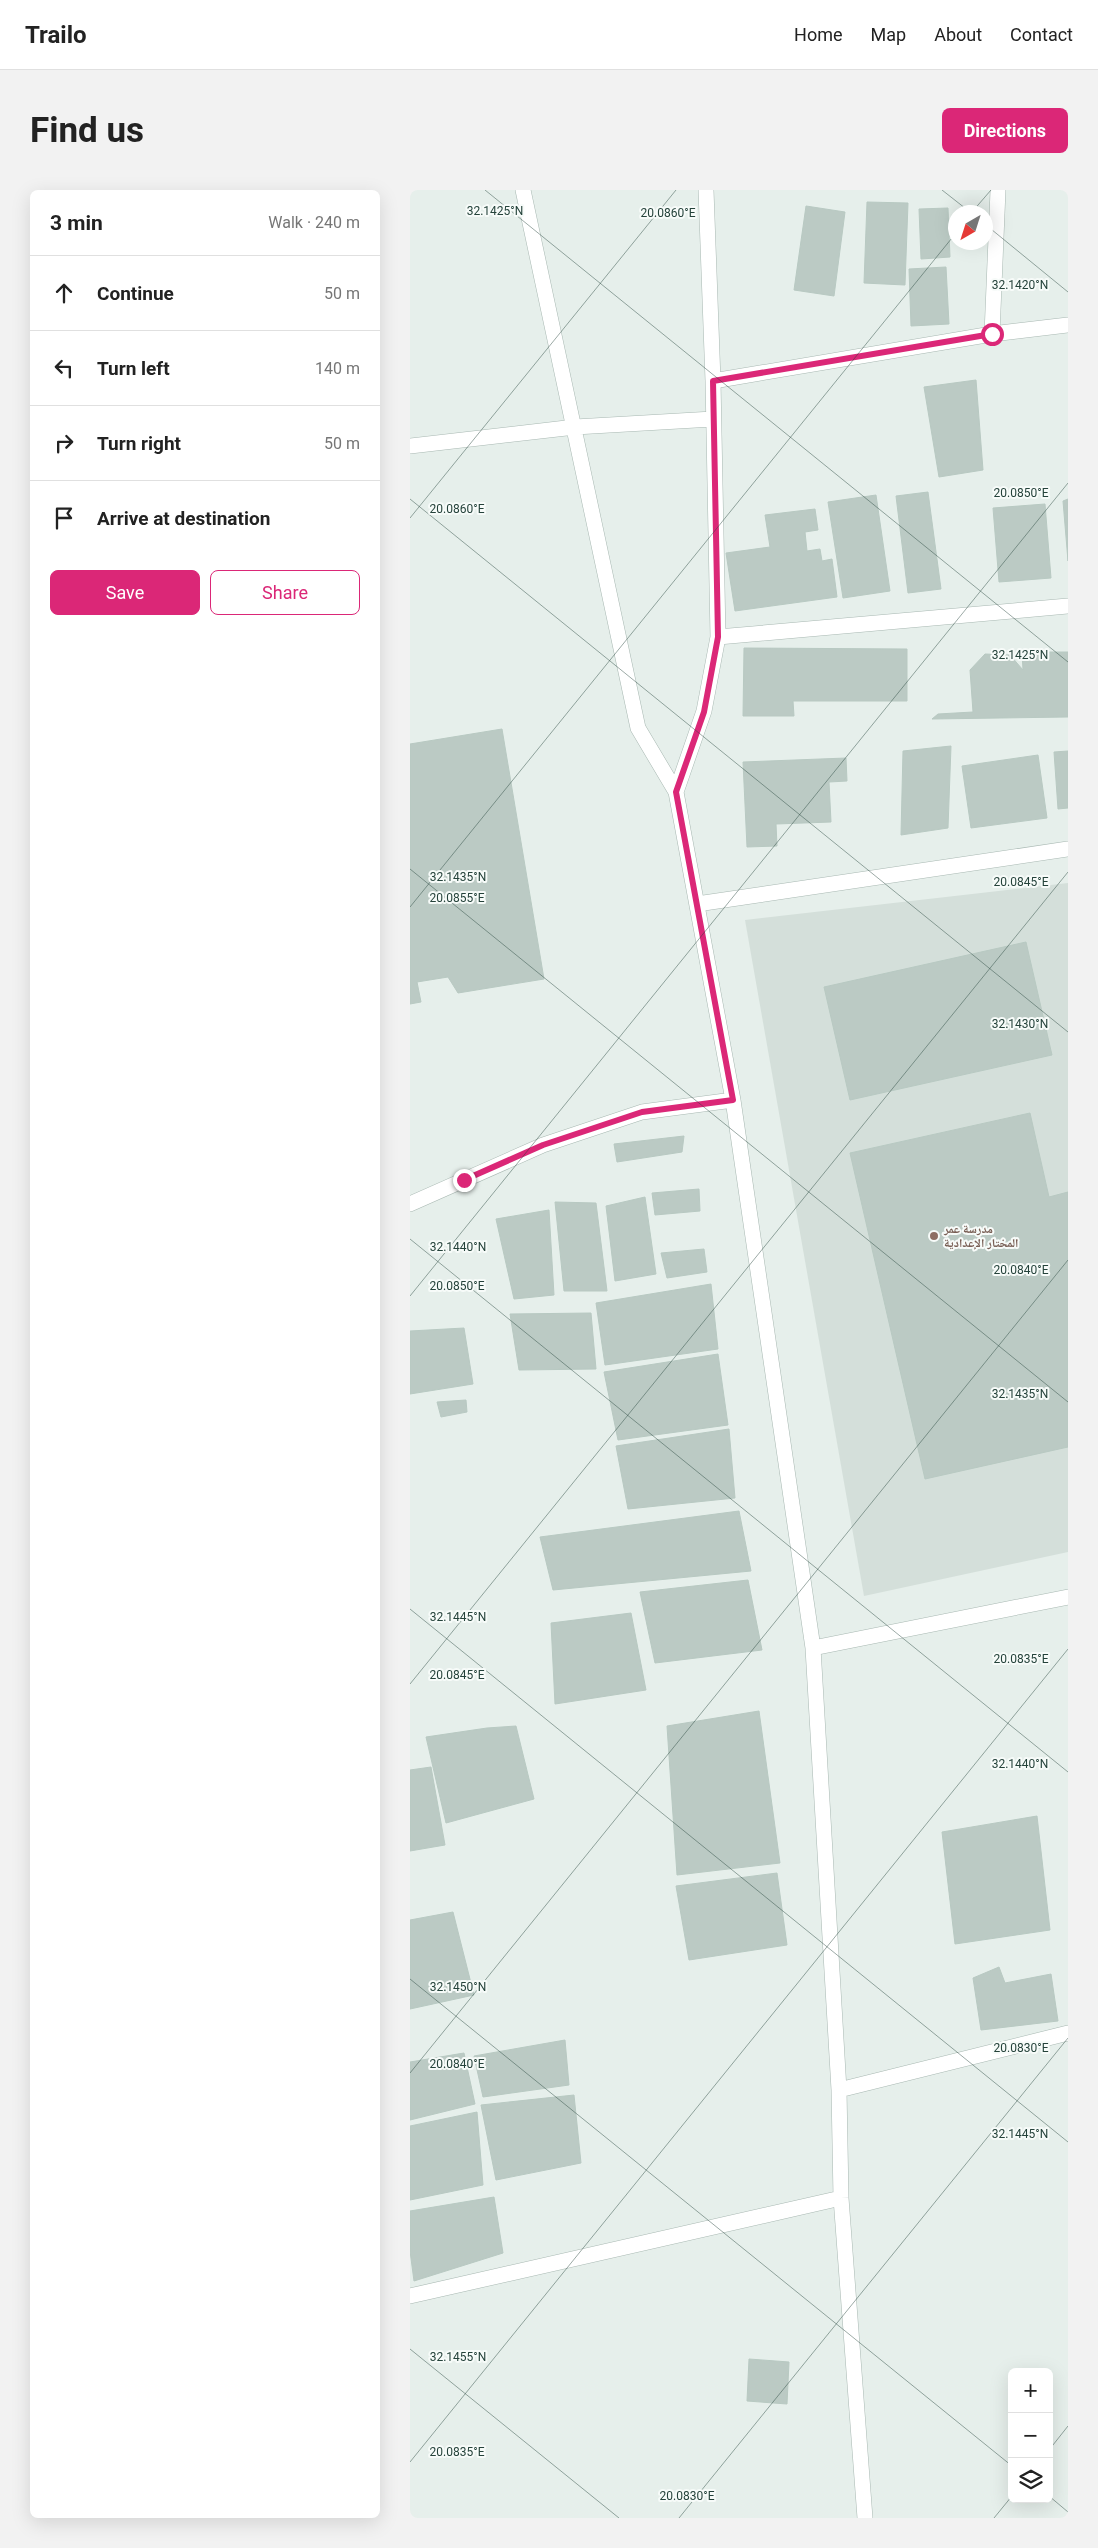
<!DOCTYPE html>
<meta charset="utf-8">
<style>
body{margin:0;font-family:Roboto,"Noto Naskh Arabic",sans-serif;background:#f2f2f2;color:#222}
.controls{position:absolute;right:15px;bottom:15px;display:grid;overflow:hidden;border-radius:8px;box-shadow:0 5px 20px #0002}
.controls button{width:45px;height:45px;display:grid;place-items:center;padding:0;border:0;border-bottom:1px solid #e0e0e0;background:#fff;color:#222;font:25px sans-serif}
.compass{position:absolute;left:538px;top:15px;width:45px;height:45px;border-radius:50%;background:#fff;box-shadow:0 5px 20px #0002;rotate:219deg}
.stop{position:absolute;width:15px;height:15px;margin:-11px;border:4px solid #db2777;border-radius:50%;background:#fff}
.stop.end{background:#db2777;border-color:#fff;box-shadow:0 1px 5px #0008}
.list{margin:0;padding:0;list-style:none}
h2{display:flex;justify-content:space-between;align-items:center;height:65px;margin:0;padding:0 20px;font-size:21px}
h2 small{font-size:16px;font-weight:400;color:#767676}
.list li{display:grid;grid-template-columns:32px 1fr auto;gap:15px;align-items:center;box-sizing:border-box;height:75px;padding:0 20px;border-top:1px solid #e0e0e0}
.list b{display:block;font-size:19px;white-space:nowrap}
.list em{font-size:16px;font-style:normal;color:#767676}
.actions{display:flex;gap:10px;padding:15px 20px}
.actions a{flex:1;padding:11px 0;border:1px solid #db2777;border-radius:8px;text-align:center;font-size:18px;color:#db2777}
.actions .main{background:#db2777;color:#fff}
.icon{flex:none;width:28px;height:28px;fill:none;stroke:currentColor;stroke-width:2;stroke-linecap:round;stroke-linejoin:round}
.map{position:relative;flex:none;width:658px;height:2328px;overflow:hidden;border-radius:8px}
header{display:flex;align-items:center;gap:30px;box-sizing:border-box;height:70px;padding:0 25px;background:#fff;border-bottom:1px solid #e0e0e0}
header strong{font-size:24px}
nav{display:flex;gap:28px;margin-inline-start:auto;font-size:18px}
.intro{display:flex;align-items:center;justify-content:space-between;box-sizing:border-box;height:120px;padding:0 30px}
h1{margin:0;font-size:35px}
.button{padding:12px 22px;border-radius:8px;background:#db2777;color:#fff;font-size:18px;font-weight:700}
main{display:flex;gap:30px;padding:0 30px}
aside{flex:1;background:#fff;border-radius:8px;box-shadow:0 5px 20px #0002}
.map>svg:first-child{display:block}
</style>
<header>
<strong>Trailo</strong>
<nav><a>Home</a><a>Map</a><a>About</a><a>Contact</a></nav>
</header>
<div class="intro"><h1>Find us</h1><a class="button">Directions</a></div>
<main>
<aside>
<h2>3 min<small>Walk · 240 m</small></h2>
<ul class="list">
<li><svg class="icon" aria-label="ahead" viewBox="0 0 24 24"><path d="M12 20V5M6 11l6-6 6 6"/></svg><div><b>Continue</b></div><em>50 m</em></li>
<li><svg class="icon" aria-label="left" viewBox="0 0 24 24"><path d="M17 20v-9H6M10 6l-5 5 5 5"/></svg><div><b>Turn left</b></div><em>140 m</em></li>
<li><svg class="icon" aria-label="right" viewBox="0 0 24 24"><path d="M7 20v-9h11M14 6l5 5-5 5"/></svg><div><b>Turn right</b></div><em>50 m</em></li>
<li><svg class="icon" aria-label="arrive" viewBox="0 0 24 24"><path d="M6 21V4h12l-3 4 3 4H6"/></svg><div><b>Arrive at destination</b></div></li>
</ul>
<div class="actions"><a class="main">Save</a><a>Share</a></div>
</aside>
<div class="map">
<svg width="658" height="2328" viewBox="0 0 658 2328">
<rect width="100%" height="100%" fill="#e6efeb"/>
<!-- built -->
<path fill="#d4dfda" d="M658,693V1362L454,1406L335,730Z"/>
<!-- building -->
<path fill="#bbcac4" stroke="#b8c9c2" d="M457,12L498,13L495,95L454,93Z
M396,16L435,22L424,106L384,100Z
M538,18L540,67L511,69L509,19Z
M536,77L539,134L501,136L499,79Z
M566,190L573,280L529,287L514,197Z
M518,302L531,399L498,403L486,306Z
M466,305L480,401L433,408L418,312Z
M658,309V371L653,311Z
M635,314L641,388L589,392L583,318Z
M405,319L408,340L395,342L397,361L410,359L412,371L422,369L427,407L325,421L316,363L360,357L355,325Z
M334,458L497,459V511H383L384,526H333Z
M612,462H658V527L522,529L528,524L563,522L560,480L575,464L600,465L613,480Z
M92,539L134,789L48,803L38,787L7,792L11,812L0,814V554Z
M541,556L538,638L491,645L493,561Z
M658,561V618L648,619L644,562Z
M628,565L637,628L561,638L552,576Z
M436,568L437,591L419,592L421,632L366,634L367,656L337,657L333,572Z
M616,752L642,865L440,910L414,797Z
M620,923L639,1007L658,1002V1257L515,1289L440,963Z
M274,946L272,962L207,972L204,954Z
M289,999L290,1021L245,1025L242,1003Z
M235,1007L246,1084L205,1091L196,1016Z
M145,1012L186,1013L197,1101H154Z
M139,1020L144,1105L104,1109L86,1029Z
M294,1059L297,1082L257,1088L251,1063Z
M301,1094L308,1159L195,1175L186,1113Z
M181,1123L186,1179L109,1180L100,1124Z
M54,1138L63,1194L0,1204V1141Z
M308,1164L318,1235L208,1250L194,1182Z
M56,1210L57,1222L31,1227L27,1212Z
M319,1239L325,1308L218,1319L206,1256Z
M329,1321L341,1381L143,1400L130,1347Z
M338,1390L352,1460L245,1473L230,1402Z
M221,1423L236,1500L145,1514L141,1433Z
M349,1521L370,1673L267,1685L257,1536Z
M106,1536L124,1609L36,1633L16,1547L77,1538Z
M21,1577L35,1655L0,1661V1580Z
M627,1626L640,1740L545,1754L532,1642Z
M367,1683L377,1755L279,1770L266,1696Z
M43,1722L64,1805L0,1819V1730Z
M589,1777L595,1793L641,1784L648,1831L571,1840L563,1788Z
M155,1850L159,1895L73,1907L64,1866Z
M54,1863L65,1914L0,1930V1872Z
M164,1905L171,1973L86,1990L71,1915Z
M67,1922L73,1995L0,2010V1936Z
M84,2007L93,2063L4,2091L0,2061V2021Z
M339,2169L379,2172L377,2214L337,2211Z"/>
<g fill="none" stroke-linecap="round" stroke-linejoin="round">
<!-- minor casing -->
<g stroke="#a8b8b2" stroke-width="16">
<path id="minor" d="M113,0L228,538L266,602
M296,0L303,191L308,447L294,521L266,602L323,910L403,1458L429,1900L431,2008L455,2328
M582,144L588,0
M303,191L582,144L658,135
M0,256L165,237L303,229
M308,447L658,416
M287,714L658,659
M0,1014L133,955L232,922L323,910
M403,1458L658,1407
M429,1900L658,1843
M0,2106L431,2008"/>
</g>
<!-- minor -->
<use href="#minor" stroke="#fff" stroke-width="15"/>
</g>
<g fill="none" stroke-linecap="round" stroke-linejoin="round">
<!-- route -->
<path stroke="#db2777" stroke-width="6" d="M54,990L133,955L232,922L323,910L266,602L294,522L308,447L303,191L582,144"/>
</g>
<!-- ticks -->
<path fill="none" stroke="#24423a" stroke-width="1" stroke-opacity="0.45" d="M75,0L658,472M532,0L560,22M562,22L581,0M576,35L658,102M0,309L658,842M0,328L266,0M0,679L658,1212M0,717L546,43M0,1049L658,1582M0,1106L658,293M0,1419L658,1952M0,1494L658,682M0,1789L602,2276M0,1883L658,1070M0,2159L209,2328M639,2260L658,2236M0,2272L658,1459M639,2306L658,2322M269,2328L658,1848M584,2328L602,2306"/>
<!-- markers -->
<circle fill="#8d6e63" stroke="#f7fbf9" stroke-width="2" cx="524" cy="1046" r="5"/>
<g text-anchor="middle" dominant-baseline="central" stroke-width="4" stroke-linejoin="round" paint-order="stroke">
<!-- education labels -->
<g font-size="12" font-weight="bold" fill="#785e54" stroke="#f7fbf9" text-anchor="start">
<text x="534" y="1039">مدرسة عمر<tspan x="534" dy="14">المختار الإعدادية</tspan></text>
</g>
</g>
<g font-size="12" text-anchor="middle" fill="#24423a" stroke="#f7fbf9" stroke-width="4" stroke-linejoin="round" paint-order="stroke">
<text x="85" y="25">32.1425°N</text>
<text x="258" y="27">20.0860°E</text>
<text x="610" y="99">32.1420°N</text>
<text x="611" y="307">20.0850°E</text>
<text x="47" y="323">20.0860°E</text>
<text x="610" y="469">32.1425°N</text>
<text x="48" y="691">32.1435°N</text>
<text x="611" y="696">20.0845°E</text>
<text x="47" y="712">20.0855°E</text>
<text x="610" y="838">32.1430°N</text>
<text x="48" y="1061">32.1440°N</text>
<text x="611" y="1084">20.0840°E</text>
<text x="47" y="1100">20.0850°E</text>
<text x="610" y="1208">32.1435°N</text>
<text x="48" y="1431">32.1445°N</text>
<text x="611" y="1473">20.0835°E</text>
<text x="47" y="1489">20.0845°E</text>
<text x="610" y="1578">32.1440°N</text>
<text x="48" y="1801">32.1450°N</text>
<text x="611" y="1862">20.0830°E</text>
<text x="47" y="1878">20.0840°E</text>
<text x="610" y="1948">32.1445°N</text>
<text x="48" y="2171">32.1455°N</text>
<text x="47" y="2266">20.0835°E</text>
<text x="277" y="2310">20.0830°E</text>
</g>
</svg>
<div class="controls">
<button>+</button>
<button>−</button>
<button><svg class="icon" aria-label="layers" viewBox="0 0 24 24"><path d="M12 4l9 5-9 5-9-5zM3 14l9 5 9-5"/></svg></button>
</div>
<svg class="compass" viewBox="-18 -18 36 36"><path d="M0-13l5 13h-10z" fill="#e53935"/><path d="M0 13l5-13h-10z" fill="#767676"/></svg>
<div class="stop" style="left:582px;top:144px"></div>
<div class="stop end" style="left:54px;top:990px"></div>
</div>
</main>
